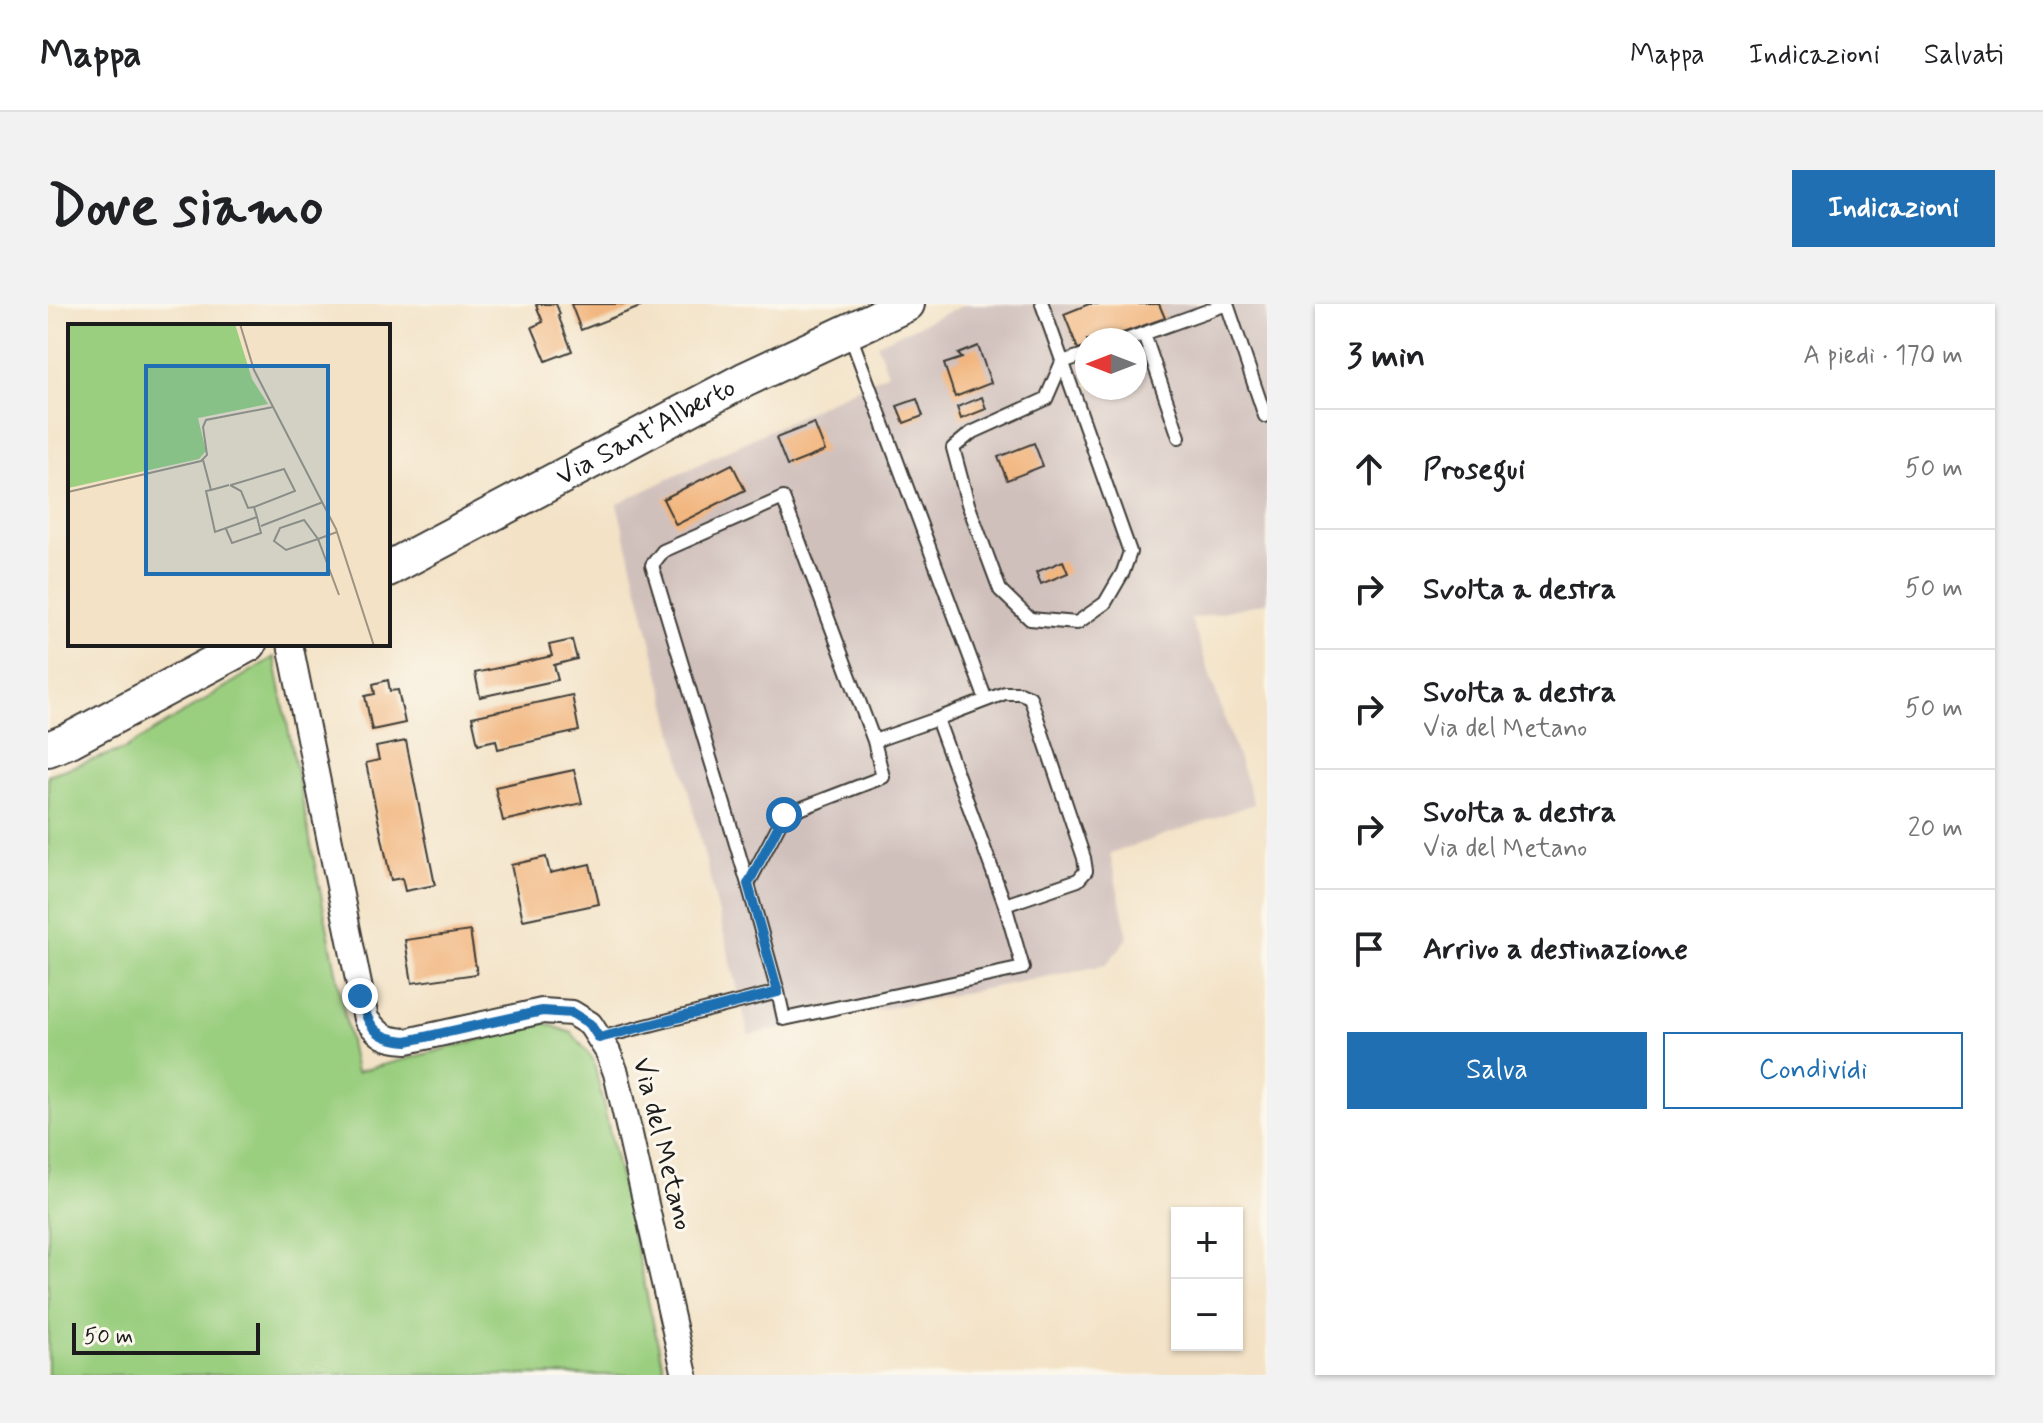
<!DOCTYPE html>
<html lang="it">
<meta charset="utf-8">
<style>
body{margin:0;font-family:Mynerve,sans-serif;background:#f2f2f2;color:#202124}
.controls{position:absolute;right:24px;bottom:24px;display:grid;overflow:hidden;border-radius:0px;box-shadow:0 2px 6px #0004}
.controls button{width:72px;height:72px;display:grid;place-items:center;padding:0;border:0;border-bottom:2px solid #e0e0e0;background:#fff;color:#202124;font:40px sans-serif}
.compass{position:absolute;left:1027px;top:24px;width:72px;height:72px;border-radius:50%;background:#fff;box-shadow:0 2px 6px #0004;rotate:270deg}
.scale{position:absolute;left:24px;bottom:20px;width:188px;box-sizing:border-box;padding-left:8px;border:4px solid #1c1c1c;border-top:0;font-size:22px;line-height:28px;white-space:nowrap;color:#1c1c1c;-webkit-text-stroke:6px #fbf7ec;paint-order:stroke}
.stop{position:absolute;width:24px;height:24px;margin:-18px;border:6px solid #1f6fb2;border-radius:50%;background:#fff}
.stop.end{background:#1f6fb2;border-color:#fff;box-shadow:0 2px 8px #0008}
.list{margin:0;padding:0;list-style:none}
h2{display:flex;justify-content:space-between;align-items:center;height:104px;margin:0;padding:0 32px;font-size:34px}
h2 small{font-size:26px;font-weight:400;color:#757577}
.list li{display:grid;grid-template-columns:52px 1fr auto;gap:24px;align-items:center;box-sizing:border-box;height:120px;padding:0 32px;border-top:2px solid #e0e0e0}
.list b{display:block;font-size:30px;white-space:nowrap}
.list p{margin:0;font-size:26px;white-space:nowrap;color:#757577}
.list em{font-size:26px;font-style:normal;color:#757577}
.actions{display:flex;gap:16px;padding:24px 32px}
.actions a{flex:1;padding:18px 0;border:2px solid #1f6fb2;border-radius:0px;text-align:center;font-size:28px;color:#1f6fb2}
.actions .main{background:#1f6fb2;color:#fff}
.icon{flex:none;width:44px;height:44px;fill:none;stroke:currentColor;stroke-width:2;stroke-linecap:round;stroke-linejoin:round}
.map{position:relative;flex:none;width:1219px;height:1071px;overflow:hidden;border-radius:0px}
header{display:flex;align-items:center;gap:48px;box-sizing:border-box;height:112px;padding:0 40px;background:#fff;border-bottom:2px solid #e0e0e0}
header strong{font-size:38px}
nav{display:flex;gap:44px;margin-inline-start:auto;font-size:28px}
.intro{display:flex;align-items:center;justify-content:space-between;box-sizing:border-box;height:192px;padding:0 48px}
h1{margin:0;font-size:56px}
.button{padding:20px 36px;border-radius:0px;background:#1f6fb2;color:#fff;font-size:28px;font-weight:700}
main{display:flex;gap:48px;padding:0 48px}
aside{flex:1;background:#fff;border-radius:0px;box-shadow:0 2px 6px #0004}
.map>svg:first-child{display:block}
</style>
<header>
<strong>Mappa</strong>
<nav><a>Mappa</a><a>Indicazioni</a><a>Salvati</a></nav>
</header>
<div class="intro"><h1>Dove siamo</h1><a class="button">Indicazioni</a></div>
<main>
<div class="map">
<svg width="1219" height="1071" viewBox="0 0 1219 1071">
<rect width="100%" height="100%" fill="#fbf7ec"/>
<filter id="ink" filterUnits="userSpaceOnUse"><feTurbulence type="fractalNoise" baseFrequency=".0125" numOctaves="2"/><feDisplacementMap in="SourceGraphic" scale="16" xChannelSelector="R" yChannelSelector="G"/><feConvolveMatrix kernelMatrix="1 2 1 2 8 2 1 2 1" color-interpolation-filters="sRGB"/></filter>
<filter id="wash" filterUnits="userSpaceOnUse"><feTurbulence type="fractalNoise" baseFrequency=".006" numOctaves="4" result="noise"/><feDisplacementMap in="SourceGraphic" scale="32" xChannelSelector="R" yChannelSelector="G"/><feGaussianBlur stdDeviation="1.8" result="paint"/><feColorMatrix in="noise" values="0 0 0 0 0 0 0 0 0 0 0 0 0 0 0 0 0 1.4 0 .05"/><feComposite in="paint" operator="in"/></filter>
<g filter="url(#wash)">
<rect width="100%" height="100%" fill="#f3e2c6"/>
<!-- industrial -->
<path fill="#d0c0bc" fill-rule="evenodd" d="M918,0H1219V298L1143,315L1206,500L1062,550L1080,634L1058,661L701,731L569,200L840,69L829,40ZM1039,36H1087V84H1039Z"/>
<!-- green -->
<path fill="#9bcf80" stroke="#5c764e" stroke-width="2" d="M226,353L308,768L497,719L524,729L545,755L617,1071H0V471L77,445Z"/>
<g id="blocks">
<!-- building -->
<path fill="#f2b67f" d="M491,0H508L512,10L510,11L524,47L498,57L484,23L495,18L488,1Z
M523,0H600L533,26Z
M1041,0H1111L1117,14L1055,36H1039V42L1030,45L1016,10Z
M930,42L943,79L907,93L896,60L914,54L910,50Z
M934,93L938,105L913,115L909,103Z
M869,95L875,112L856,119L849,102Z
M766,119L777,147L739,162L728,134Z
M986,139L995,162L959,176L950,153Z
M684,160L697,186L628,221L615,195Z
M1015,257L1020,269L993,280L988,268Z
M524,336L529,355L506,361L510,376L432,393L427,369L504,352L501,341Z
M340,376L342,387L350,386L357,419L324,426L317,392L327,390L325,380Z
M524,391L531,427L450,445L448,436L430,440L424,413Z
M358,437L387,581L357,587L354,574L343,576L318,459L331,456L328,443Z
M526,466L534,499L455,517L447,483Z
M498,553L502,569L542,560L551,600L475,616L463,561Z
M422,627L429,670L364,679L357,636Z"/>
</g>
</g>
<g filter="url(#ink)">
<use href="#blocks" fill-opacity="0" stroke="#3c3a36" stroke-width="2"/>
<g fill="none" stroke-linecap="round" stroke-linejoin="round">
<!-- service casing -->
<g stroke="#3c3a36" stroke-width="16">
<path id="service" d="M994,0L1082,248L1075,268L1057,299L1029,319L982,315L952,286L920,200L905,144L923,129L998,95L1014,58L1039,50
M1179,0L1217,112
M801,28L938,396
M1096,30L1131,133
M1078,36L1179,0
M889,415L957,389H972L982,393L1036,554L1038,567L1030,576L957,601
M730,688L736,715L975,664L957,601L889,415L826,437L735,194L615,247L604,261L700,580L736,511L835,473L826,437
M551,734L730,688L700,580"/>
</g>
<!-- minor casing -->
<g stroke="#3c3a36" stroke-width="28">
<path id="minor" d="M242,340L318,715C332,732 337,736 359,737L494,707L524,709L542,720L560,748L568,769L637,1071"/>
</g>
<!-- secondary casing -->
<g stroke="#3c3a36" stroke-width="38">
<g id="secondary">
<path id="s1" d="M340,265L696,76L859,0"/>
<path d="M0,445L22,436L201,340"/>
</g>
</g>
<!-- service -->
<use href="#service" stroke="#fff" stroke-width="12"/>
<!-- minor -->
<use href="#minor" stroke="#fff" stroke-width="24"/>
<!-- secondary -->
<use href="#secondary" stroke="#fff" stroke-width="34"/>
</g>
</g>
<g fill="none" stroke-linecap="round" stroke-linejoin="round" filter="url(#ink)">
<!-- route -->
<path stroke="#1f6fb2" stroke-width="10" d="M312,692C320,721 326,735 359,737L494,707L524,709L542,720L551,734L730,688L700,580L736,511"/>
</g>
<g text-anchor="middle" dominant-baseline="central" stroke-width="6" stroke-linejoin="round" paint-order="stroke">
<!-- street labels -->
<g font-size="28" fill="#1c1c1c" stroke="#fbf7ec">
<text stroke="none"><textPath href="#s1" startOffset="292">Via Sant'Alberto</textPath></text>
<text transform="translate(614 840) rotate(76)">Via del Metano</text>
</g>
</g>
<!-- overview -->
<g transform="translate(20 20)">
<rect width="322" height="322" fill="#f3e2c6"/>
<path d="M0,0H167L184,55L200,80L130,94L138,127L131,135L0,164Z" fill="#9bcf80"/>
<path fill="none" stroke="#9d9382" stroke-width="2" d="M172,0L186,46L268,205L306,322M135,136L143,166L161,161M162,161L173,167L180,184L186,183M143,166L138,167L147,208L189,193L186,183L227,167L216,145L163,161M0,168L133,137L139,131L135,103L138,96L205,83M193,202L255,178M158,205L164,219L193,209L189,193M269,208L250,215L218,226L206,217L212,204L236,196L250,215L271,271"/>
<path fill="#1f6fb2" fill-opacity="0.15" stroke="#1f6fb2" stroke-width="4" d="M78,42H260V250H78Z"/>
<rect width="322" height="322" fill="none" stroke="#1c1c1c" stroke-width="4"/>
</g>
</svg>
<div class="controls">
<button>+</button>
<button>−</button>
</div>
<svg class="compass" viewBox="-18 -18 36 36"><path d="M0-13l5 13h-10z" fill="#e53935"/><path d="M0 13l5-13h-10z" fill="#757577"/></svg>
<div class="scale">50 m</div>
<div class="stop" style="left:736px;top:511px"></div>
<div class="stop end" style="left:312px;top:692px"></div>
</div>
<aside>
<h2>3 min<small>A piedi · 170 m</small></h2>
<ul class="list">
<li><svg class="icon" aria-label="ahead" viewBox="0 0 24 24"><path d="M12 20V5M6 11l6-6 6 6"/></svg><div><b>Prosegui</b></div><em>50 m</em></li>
<li><svg class="icon" aria-label="right" viewBox="0 0 24 24"><path d="M7 20v-9h11M14 6l5 5-5 5"/></svg><div><b>Svolta a destra</b></div><em>50 m</em></li>
<li><svg class="icon" aria-label="right" viewBox="0 0 24 24"><path d="M7 20v-9h11M14 6l5 5-5 5"/></svg><div><b>Svolta a destra</b><p>Via del Metano</p></div><em>50 m</em></li>
<li><svg class="icon" aria-label="right" viewBox="0 0 24 24"><path d="M7 20v-9h11M14 6l5 5-5 5"/></svg><div><b>Svolta a destra</b><p>Via del Metano</p></div><em>20 m</em></li>
<li><svg class="icon" aria-label="arrive" viewBox="0 0 24 24"><path d="M6 21V4h12l-3 4 3 4H6"/></svg><div><b>Arrivo a destinazione</b></div></li>
</ul>
<div class="actions"><a class="main">Salva</a><a>Condividi</a></div>
</aside>
</main>
